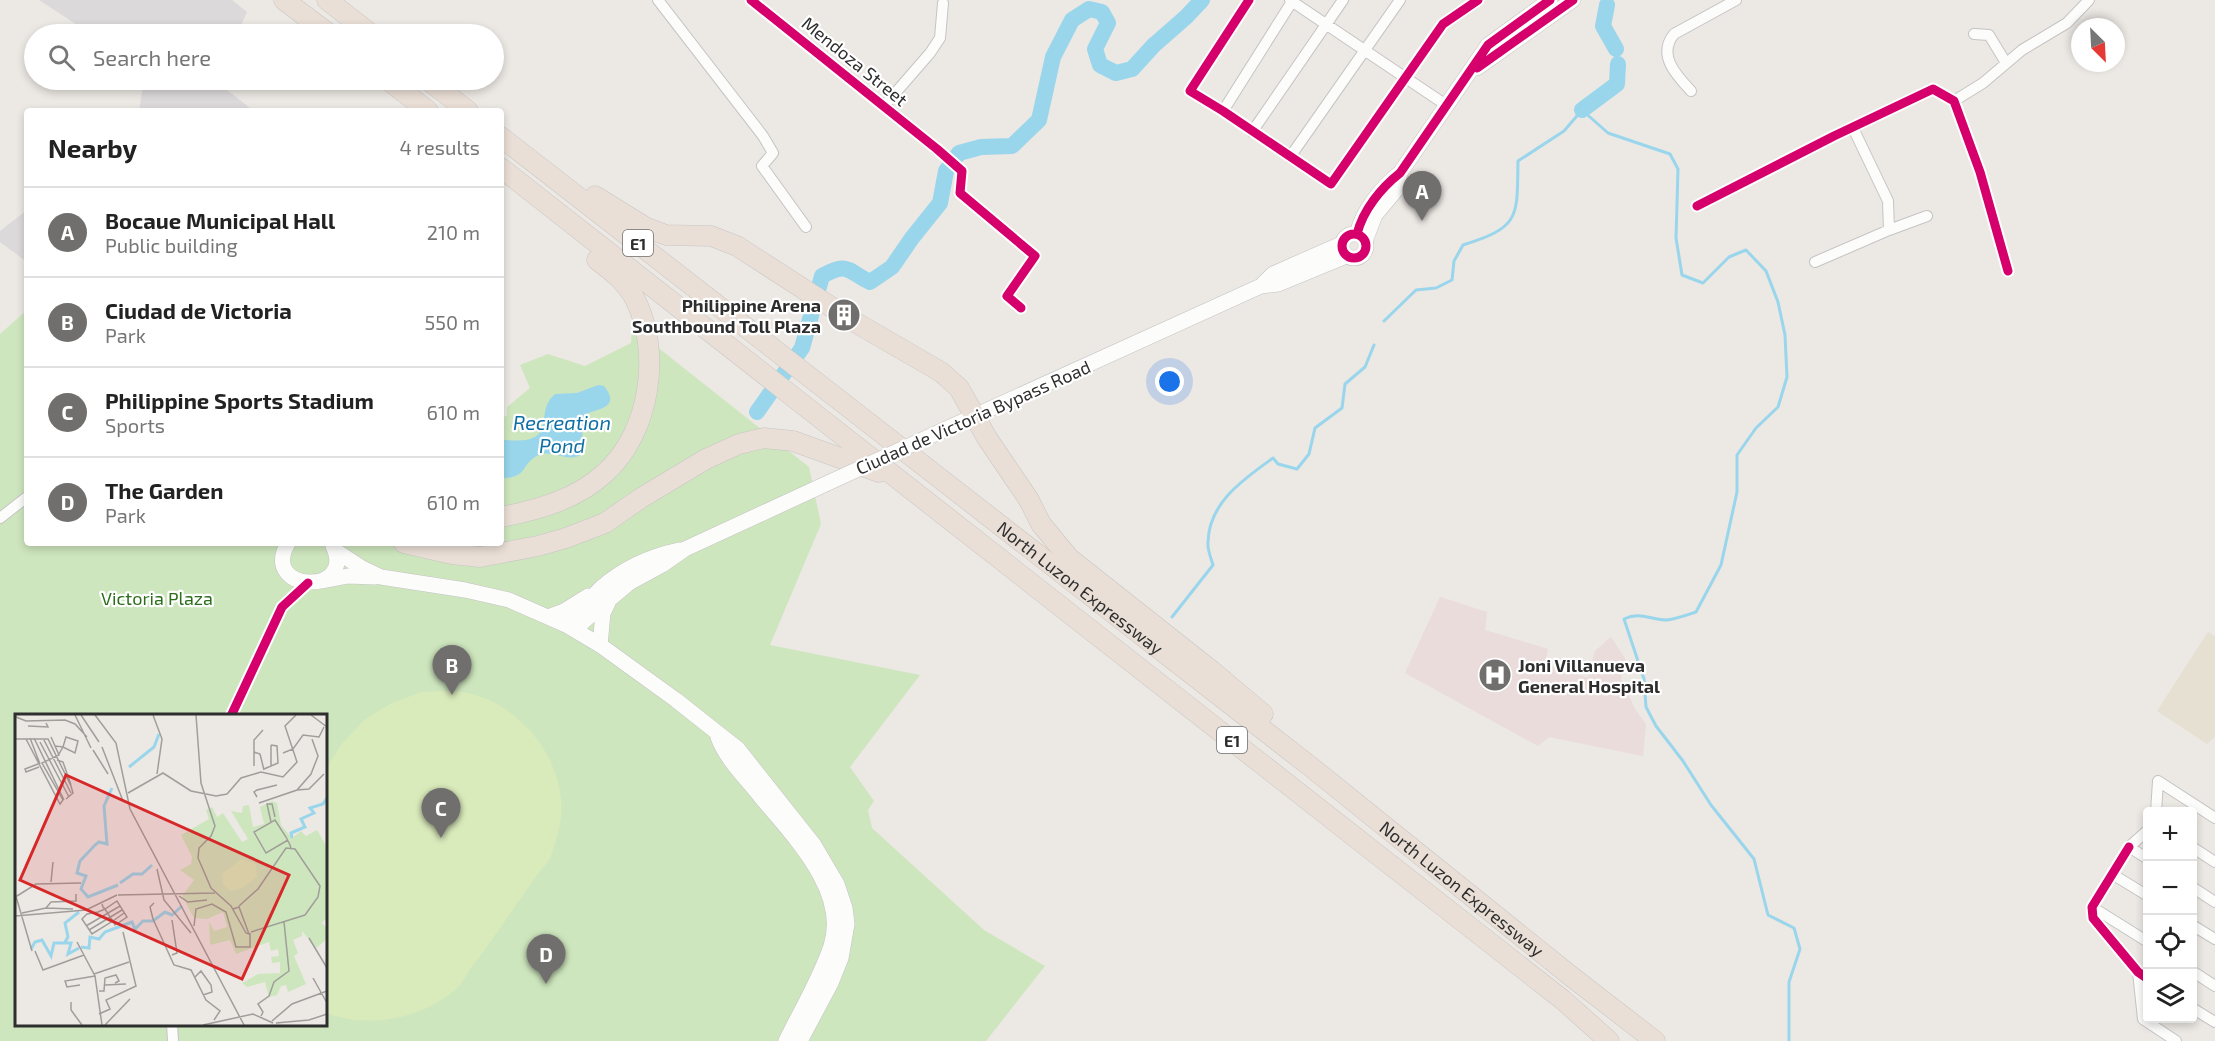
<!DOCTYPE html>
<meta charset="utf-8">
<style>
body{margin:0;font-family:"Exo 2",sans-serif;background:#f2f2f2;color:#222}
.controls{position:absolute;right:18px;bottom:18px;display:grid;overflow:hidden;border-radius:6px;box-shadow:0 3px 9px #0003}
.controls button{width:54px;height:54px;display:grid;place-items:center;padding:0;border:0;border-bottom:2px solid #e0e0e0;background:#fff;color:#222;font:30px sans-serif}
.compass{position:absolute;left:2071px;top:18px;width:54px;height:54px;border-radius:50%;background:#fff;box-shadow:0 3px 9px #0003;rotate:156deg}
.you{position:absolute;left:1170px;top:382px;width:21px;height:21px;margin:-15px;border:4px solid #fff;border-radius:50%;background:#1a73e8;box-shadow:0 0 0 9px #1a73e833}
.badge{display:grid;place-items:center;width:39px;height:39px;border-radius:50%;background:#706f6e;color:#fff;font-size:20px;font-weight:700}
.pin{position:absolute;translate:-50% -50px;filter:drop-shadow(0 2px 3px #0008)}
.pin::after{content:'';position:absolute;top:32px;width:21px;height:18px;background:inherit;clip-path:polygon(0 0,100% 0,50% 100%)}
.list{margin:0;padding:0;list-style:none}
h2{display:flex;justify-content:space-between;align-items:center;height:78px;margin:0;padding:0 24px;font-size:26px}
h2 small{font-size:20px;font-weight:400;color:#767676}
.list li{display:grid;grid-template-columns:39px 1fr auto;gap:18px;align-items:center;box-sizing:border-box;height:90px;padding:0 24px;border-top:2px solid #e0e0e0}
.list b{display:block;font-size:22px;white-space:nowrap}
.list p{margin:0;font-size:20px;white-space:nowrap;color:#767676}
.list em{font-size:20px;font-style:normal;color:#767676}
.icon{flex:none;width:33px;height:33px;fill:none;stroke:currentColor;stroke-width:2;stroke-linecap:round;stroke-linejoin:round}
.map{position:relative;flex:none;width:2215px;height:1041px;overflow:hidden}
.search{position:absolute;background:#fff;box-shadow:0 3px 9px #0003;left:24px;top:24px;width:480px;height:66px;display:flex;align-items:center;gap:15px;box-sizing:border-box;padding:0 21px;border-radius:33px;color:#767676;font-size:22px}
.panel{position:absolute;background:#fff;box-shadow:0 3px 9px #0003;left:24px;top:108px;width:480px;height:438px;border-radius:6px}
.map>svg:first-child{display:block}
</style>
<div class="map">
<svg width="2215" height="1041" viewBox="0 0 2215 1041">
<rect width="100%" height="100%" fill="#ece8e4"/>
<!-- industrial -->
<path fill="#dcd9db" d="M39,0H232L247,12L237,34H91Z
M144,80H214L254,111H139Z
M27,210V262L0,242V231Z"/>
<!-- education -->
<path fill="#e6e0d3" d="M2208,632L2215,636V737L2207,744L2157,711Z"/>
<!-- medical -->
<path fill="#e9dcdb" d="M1440,597L1487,612L1485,630L1548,649L1545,664L1588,678L1595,651L1611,637L1626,660L1621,679L1635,709L1646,724L1643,756L1549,737L1538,746L1405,673Z"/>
<!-- green -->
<path fill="#cee6be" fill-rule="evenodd" d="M27,310V543H501V419L507,415V407L530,388L520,365L548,354L585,366L631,343L632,327L809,467L821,524L770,645L920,675L850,767L874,801L868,810L872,828L984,930L1045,966L986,1041H0V334ZM16,716H326V1024H16Z"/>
<!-- pitch -->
<path fill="#d9eabb" d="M444,691C452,691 460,691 467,693C516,703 556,749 561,799C563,817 558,836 552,853C550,861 542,868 537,875C526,891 514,908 503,924C492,939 482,954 471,968C466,976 461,985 455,990C421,1019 368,1029 326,1013V769L341,745L364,720L390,704L421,692Z"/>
<!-- water -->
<path fill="#99d6ec" d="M598,385L604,386C619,405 604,408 588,413C585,419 582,424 582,431C582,439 588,447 581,454C570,464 553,449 539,455C519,464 530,478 501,478V440C509,440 518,441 526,440C550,436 540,415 549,401C550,398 553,396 555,394L577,393Z"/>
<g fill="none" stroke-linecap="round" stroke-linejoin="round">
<!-- stream -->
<path stroke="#99d6ec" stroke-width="3" d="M1384,321L1416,290L1436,288L1452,280L1454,261L1463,245C1521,227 1517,217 1518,161L1564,131L1582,110L1608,133L1670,154L1678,169L1676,238L1682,275L1703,283L1729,257L1746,250L1766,271L1778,302L1785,335L1787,377L1778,407L1756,428L1737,455V492L1721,565L1696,612C1687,615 1676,619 1667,620C1651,620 1640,611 1624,619L1644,679L1646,707L1656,726L1683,761L1711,805L1754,859L1768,915L1794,928L1800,949L1789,982V1041
M1172,617L1213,565C1211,558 1207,549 1208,542C1209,502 1244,479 1273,458L1278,464L1297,469L1309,454L1315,428L1342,408L1345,384L1365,367L1374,345"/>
<!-- river -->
<path stroke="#99d6ec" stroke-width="16" d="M1607,5L1603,26L1616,49
M1582,110L1617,84L1618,64
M757,412L802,348L822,276C848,261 847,271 870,282L892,267L912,238L940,203L946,171L959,153L981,147L1012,146L1039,120L1053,57L1072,20L1089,9L1102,12L1108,23L1095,49L1100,65L1116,73L1132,69L1154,45L1186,17L1202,0"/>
<!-- minor casing -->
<g stroke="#c5c4c5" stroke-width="12">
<path id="minor" d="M658,0L763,136L773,153L762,166L806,227
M751,0L937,149L962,171L960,193L1035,256L1007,296L1021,308
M1249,0L1190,91L1223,111L1331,184L1443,24L1478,0
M1290,0L1446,105
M1974,34L1989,35L2006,63
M1691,91C1676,75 1657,55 1674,34L1736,0
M1954,101L1983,83L2022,50L2067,23L2089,0
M884,106L930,53L940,38L943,3
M1223,111L1293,0
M1853,128L1888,201L1889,230
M1252,132L1343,0
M1290,157L1400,0
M1697,206L1834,136L1933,89L1954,101L1980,172L2008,271
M1815,262L1889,230L1927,216
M0,518L27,497
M231,716L282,607L308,583
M2156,812L2158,781L2215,818
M2148,830L2129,847L2148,859
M2129,847L2092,907L2093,918L2138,972L2148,979
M2192,847L2215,862
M2112,874L2148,896
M2192,887L2215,902
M2092,907L2148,942
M2192,925L2215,939
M2192,971L2215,986
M2138,972L2143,1019L2176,1041
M2192,1008L2215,1022
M172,1024L173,1041"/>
</g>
<!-- secondary casing -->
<g stroke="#c5c4c5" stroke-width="16">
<path id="secondary" d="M1477,68L1573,0
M1342 246a12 12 0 1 1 24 0a12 12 0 1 1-24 0Z
M1357,234C1363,210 1381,188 1400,173L1488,45L1550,0
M1365,241L1375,215L1396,190L1400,173
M1261,286L1273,274L1341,244
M948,428L1261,286L1278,284L1346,256
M288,543C259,593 357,596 333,546
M336,551L362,568L381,577L465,590L509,600L568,626L600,645L676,700L738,749L814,845L837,884L845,908L847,924L841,958L831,983L800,1041
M322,581L348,576L375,577
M548,617L564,611L588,596
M574,619C583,609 592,596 602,587C624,568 651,556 679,550
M576,630L584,621L629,583L662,565L685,549L830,482
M600,645L603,613L608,603
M718,737C725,758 746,778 760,796C792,835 849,891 831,946C820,979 801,1010 786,1041"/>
</g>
<!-- motorway casing -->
<g stroke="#c6c5c4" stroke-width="21">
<g id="motorway">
<path d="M284,0L329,34"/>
<path d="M327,0L371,34"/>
<path d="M388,80L428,111"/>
<path d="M428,80L468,111"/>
<path id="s1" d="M501,137L1311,767L1572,977L1655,1041"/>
<path d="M501,168L1563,1000L1609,1041"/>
<path d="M595,196L645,227L666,235L711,236L737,246L853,321L941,372L959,388L987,438L1029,500L1041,524L1069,558L1212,671L1263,714"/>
<path d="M501,517C538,510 577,499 605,473C650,433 662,352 635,299C626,282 612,271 597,260"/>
<path d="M404,543L452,554L480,557L538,546L566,538L605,523L641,498L706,459L739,444L764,438L793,441L879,472"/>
</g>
</g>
<!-- minor -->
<use href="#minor" stroke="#fcfcfb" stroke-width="10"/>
<!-- secondary -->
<use href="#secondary" stroke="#fcfcfb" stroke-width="15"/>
<!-- motorway -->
<use href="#motorway" stroke="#eadfd6" stroke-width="20"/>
<!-- secondary-bridge casing -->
<g stroke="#c5c4c5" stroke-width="16" stroke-linecap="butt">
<path id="secondary-bridge" d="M830,482L948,428"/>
</g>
<!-- secondary-bridge -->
<use href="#secondary-bridge" stroke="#fcfcfb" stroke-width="15"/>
<!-- cycleway casing -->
<g stroke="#fff" stroke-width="13">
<path id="cycleway" d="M751,0L937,149L962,171L960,193L1035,256L1007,296L1021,308
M1249,0L1190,91L1223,111L1331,184L1443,24L1478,0
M1477,68L1573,0
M1697,206L1834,136L1933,89L1954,101L1980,172L2008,271
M1342 246a12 12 0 1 1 24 0a12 12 0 1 1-24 0Z
M1357,234C1363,210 1381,188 1400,173L1488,45L1550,0
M231,716L282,607L308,583
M2129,847L2092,907L2093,918L2138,972L2148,979"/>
</g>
<!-- cycleway -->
<use href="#cycleway" stroke="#d6006c" stroke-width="9"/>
</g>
<!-- icons -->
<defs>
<g id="building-disc" transform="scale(1.725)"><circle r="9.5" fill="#706f6e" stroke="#fff"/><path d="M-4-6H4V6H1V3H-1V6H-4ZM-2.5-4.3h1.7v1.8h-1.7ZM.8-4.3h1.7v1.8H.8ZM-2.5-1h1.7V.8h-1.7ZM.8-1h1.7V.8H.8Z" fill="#fff"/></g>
<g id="hospital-disc" transform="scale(1.725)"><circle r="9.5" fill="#706f6e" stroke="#fff"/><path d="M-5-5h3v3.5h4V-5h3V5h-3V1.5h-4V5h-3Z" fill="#fff"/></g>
</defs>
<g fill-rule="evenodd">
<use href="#building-disc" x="844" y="315"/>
<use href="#hospital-disc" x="1495" y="675"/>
</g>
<g text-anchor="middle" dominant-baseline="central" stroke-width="4.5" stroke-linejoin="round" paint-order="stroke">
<!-- shield labels -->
<g fill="#fff" stroke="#6d6d6d" stroke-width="1.5">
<rect x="623" y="230" width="30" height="26" rx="4.5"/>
<rect x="1217" y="727" width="30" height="26" rx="4.5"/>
</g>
<g font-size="16" font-weight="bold" fill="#2e2e2e">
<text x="638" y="243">E1</text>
<text x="1232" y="740">E1</text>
</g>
<!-- street labels -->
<g font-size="18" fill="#2e2e2e" stroke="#fff">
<text transform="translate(855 61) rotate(39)">Mendoza Street</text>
<text transform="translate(973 417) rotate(-24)">Ciudad de Victoria Bypass Road</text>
<text stroke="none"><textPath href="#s1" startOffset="734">North Luzon Expressway</textPath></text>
<text stroke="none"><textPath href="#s1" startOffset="1220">North Luzon Expressway</textPath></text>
</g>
<!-- poi labels -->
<g font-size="18" font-weight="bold" fill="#2e2e2e" stroke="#fff" text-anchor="end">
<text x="821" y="305">Philippine Arena<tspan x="821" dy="21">Southbound Toll Plaza</tspan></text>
<text x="1518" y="665" text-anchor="start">Joni Villanueva<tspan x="1518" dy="21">General Hospital</tspan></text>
</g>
<!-- park labels -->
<g font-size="18" fill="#2c6e1b" stroke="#fff">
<text x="157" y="598">Victoria Plaza</text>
</g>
<!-- water labels -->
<g font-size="20" font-style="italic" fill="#0d6fa3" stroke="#fff">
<text x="562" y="422">Recreation<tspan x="562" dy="23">Pond</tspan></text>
</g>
</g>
<!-- overview -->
<g transform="translate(15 714)">
<rect width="312" height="312" fill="#ece8e4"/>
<path d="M257,87L262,89L266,111L277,124L286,117L291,122L302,116L312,133V203L307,209L312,214V225L301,234L287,217V222L278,226L283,239L279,242L291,270L273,278L271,271L266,272L262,281L254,283L250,268L232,273L227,269L243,260L265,259V248L257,249L256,243L264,242L263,235L256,237L254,228L221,240L215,226L195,231L194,207L199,217L212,213L208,198L192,205L179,204L167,182L179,166L165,156L176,150L177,143L166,121L194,105L191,96L197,93L202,103L208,99L227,128L233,125L216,97L227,99L228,92L234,91L238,113L249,110L245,93Z" fill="#cee6be"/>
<path d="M226,145L241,150L242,163L226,175L216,177L208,170L207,160Z" fill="#d9eabb"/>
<path fill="none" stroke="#99d6ec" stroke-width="3" d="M114,53L139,33L144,20M97,74L89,92L92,130L84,128L80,131L65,147L62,159L71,162L66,175L73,183L103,171M277,124L276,119L290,113L286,105L299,99L295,94L308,90L312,84M105,169L118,160H127L137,151M50,228L53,223L50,209L64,198M66,233L74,234L75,223L84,225L90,218L117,208L120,215L128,207H138L150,198L157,201L167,192M16,235L20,228L27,226L36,242L39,229H56L53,240L64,234"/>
<path fill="none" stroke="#a09e9b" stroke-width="1.5" d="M60,1L76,34M66,1L84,28M80,1L101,29L115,95L229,311M138,1L147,25L142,60M181,1L186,69L200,112L196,122L184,134L183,144L196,174L216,192L231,219L234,220L224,193L218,195M296,1L312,13M1,3L11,7L50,6L60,10L72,23M13,12L33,13L31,9M15,24L25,50M19,24L49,86M0,25H33L56,72L58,79L51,85M11,25L45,90L48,86L27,49L44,41L36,23M29,26L56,79M25,28L54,83M40,32L48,33L51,23L63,27L60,39L48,33L44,40M87,33L108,87M78,36L93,60M239,38L245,40L249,56M268,39L278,35L288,21L304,23L309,13M42,46L48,48L56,71M23,50L10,55L11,58L24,53M239,52V26L248,16M256,53V31M249,55L263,49L262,32L256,31M282,76L294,75L309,60M113,79L148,59L176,77L201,82L212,80L226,64L246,58L268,63L282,48L270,12L281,1M242,83L239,78L242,76L262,71M244,89L282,76L296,60L303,42L297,25M256,108L252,90H257L260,103M273,126L251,139L239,118L260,106L271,123L275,131L276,134M142,155L149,186L176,219M36,168L38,148M0,179L17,237M103,181L200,179M2,182L21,170L66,169M164,182L173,188L192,186M139,189L135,193L138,205L159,251L176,256L191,286L205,297L199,306M87,190L88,193L90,195L95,203L98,207L100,211L112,203L102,187L90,195L83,198L72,200L67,205L77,220L98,207L109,199M224,192L243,175L271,134L280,135L305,172L303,183L290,201L236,218M31,194L36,188L61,187V180M7,199L31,194L58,195M0,202L71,196L102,181M157,206L162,239L157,241M71,212L105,192M179,212L181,195L197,190L211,198L221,233H235V219M74,216L107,196M294,224L312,254M62,228L80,262L87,311M20,237L28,256L69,241M79,260L114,248M180,263L186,257L196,271L197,278L188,281M298,264L312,289M65,271L52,273L50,267L80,262M90,271L111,270M84,277H89L90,264L101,261L104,267L100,269M56,288V296L67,311M84,300L95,295L91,286L121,272L108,218M246,302L248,298L243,290L254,282L259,268L274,257L269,208M257,307L277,290L312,277M261,309L294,306L312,300M90,311L115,285M188,311L238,300L258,309"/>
<path fill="#d62828" fill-opacity="0.15" stroke="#d62828" stroke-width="3" d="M51,61L274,161L227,265L5,166Z"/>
<rect width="312" height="312" fill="none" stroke="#2e2e2e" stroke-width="3"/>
</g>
</svg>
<div class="controls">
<button>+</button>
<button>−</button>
<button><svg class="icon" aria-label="locate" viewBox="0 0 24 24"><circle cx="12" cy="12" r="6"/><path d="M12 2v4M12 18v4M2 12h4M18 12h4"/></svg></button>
<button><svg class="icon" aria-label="layers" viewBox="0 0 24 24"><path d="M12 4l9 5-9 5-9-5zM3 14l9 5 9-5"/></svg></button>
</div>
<svg class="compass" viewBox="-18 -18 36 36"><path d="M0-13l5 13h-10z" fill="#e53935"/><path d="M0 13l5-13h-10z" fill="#767676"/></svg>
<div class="you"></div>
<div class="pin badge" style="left:1422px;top:221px">A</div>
<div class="pin badge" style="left:452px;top:695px">B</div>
<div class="pin badge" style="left:441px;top:838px">C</div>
<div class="pin badge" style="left:546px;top:984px">D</div>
<div class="search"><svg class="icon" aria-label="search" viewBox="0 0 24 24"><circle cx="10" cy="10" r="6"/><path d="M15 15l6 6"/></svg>Search here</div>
<section class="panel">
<h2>Nearby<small>4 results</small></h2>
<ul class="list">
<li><span class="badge">A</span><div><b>Bocaue Municipal Hall</b><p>Public building</p></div><em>210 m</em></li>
<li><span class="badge">B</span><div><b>Ciudad de Victoria</b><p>Park</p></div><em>550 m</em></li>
<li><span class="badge">C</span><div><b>Philippine Sports Stadium</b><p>Sports</p></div><em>610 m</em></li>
<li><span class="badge">D</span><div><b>The Garden</b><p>Park</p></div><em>610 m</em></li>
</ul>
</section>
</div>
